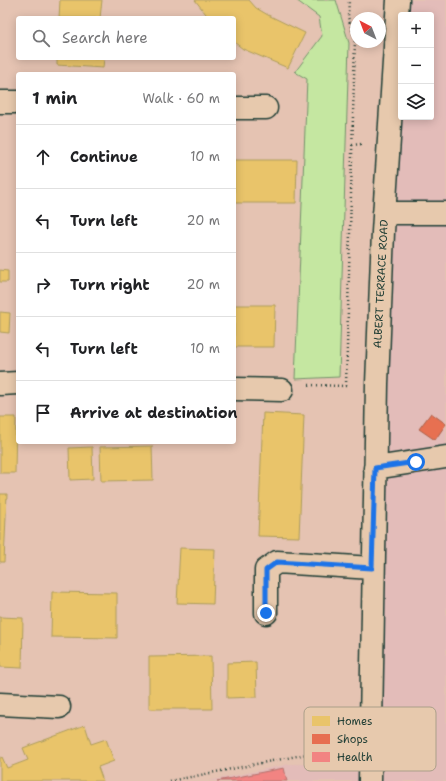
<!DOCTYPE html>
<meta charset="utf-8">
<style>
body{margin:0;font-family:"Shantell Sans",sans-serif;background:#f6f6f6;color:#202124}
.controls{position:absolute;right:12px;top:12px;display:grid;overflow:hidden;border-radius:4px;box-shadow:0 2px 10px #0003}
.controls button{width:36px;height:36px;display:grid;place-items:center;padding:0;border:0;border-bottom:1px solid #e0e0e0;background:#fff;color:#202124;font:20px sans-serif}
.compass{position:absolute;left:350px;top:12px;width:36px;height:36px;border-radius:50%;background:#fff;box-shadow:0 2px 10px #0003;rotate:318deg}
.stop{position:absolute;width:12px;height:12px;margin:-9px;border:3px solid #1a73e8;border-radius:50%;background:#fff}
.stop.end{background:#1a73e8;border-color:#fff;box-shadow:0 1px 4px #0008}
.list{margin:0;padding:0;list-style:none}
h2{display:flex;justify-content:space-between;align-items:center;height:52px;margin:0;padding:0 16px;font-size:17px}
h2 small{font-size:13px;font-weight:400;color:#757577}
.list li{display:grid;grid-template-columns:26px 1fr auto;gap:12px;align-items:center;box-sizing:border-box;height:64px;padding:0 16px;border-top:1px solid #e0e0e0}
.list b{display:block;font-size:15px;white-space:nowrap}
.list em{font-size:13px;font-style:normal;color:#757577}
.icon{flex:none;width:22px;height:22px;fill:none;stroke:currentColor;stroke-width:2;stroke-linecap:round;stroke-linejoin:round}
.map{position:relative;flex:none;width:446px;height:781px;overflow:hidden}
.search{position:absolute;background:#fff;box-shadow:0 2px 10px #0003;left:16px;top:16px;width:220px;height:44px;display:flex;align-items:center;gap:10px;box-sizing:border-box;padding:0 14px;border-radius:4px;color:#757577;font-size:15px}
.panel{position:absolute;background:#fff;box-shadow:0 2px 10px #0003;left:16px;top:72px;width:220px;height:372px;border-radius:4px}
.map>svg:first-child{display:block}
</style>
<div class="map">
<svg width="446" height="781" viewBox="0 0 446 781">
<rect width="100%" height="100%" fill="#e5c3b2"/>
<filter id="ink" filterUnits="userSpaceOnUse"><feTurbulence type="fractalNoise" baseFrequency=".025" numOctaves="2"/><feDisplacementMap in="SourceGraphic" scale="8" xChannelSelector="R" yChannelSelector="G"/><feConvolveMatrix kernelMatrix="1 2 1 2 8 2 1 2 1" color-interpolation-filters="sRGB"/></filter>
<g filter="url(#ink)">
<!-- built -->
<path fill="#e3bcb9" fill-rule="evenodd" d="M397,0H446V781H208L289,764L362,765ZM401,15H431V117H401Z"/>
<!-- green -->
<path fill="#c5e7a1" stroke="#72926a" d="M296,0H336L349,43L339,377L295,379L307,79L295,72L322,36L319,17Z"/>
<!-- homes -->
<path fill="#e9c46a" stroke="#ac9c5a" d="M60,0H102L100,18H59Z
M195,0H249L256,8L268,15L305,33L288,68L243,49L234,42V18H209Z
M57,58H104L103,68L57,65Z
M234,160H297L296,203H234Z
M0,270L8,271V282H0Z
M234,305H275L274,347H234Z
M0,312L10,313L9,333L0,332Z
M263,413L304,415L299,537L258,536Z
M0,417H16L15,473H0Z
M152,446L153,480L101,481L100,447Z
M92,447L93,479L70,480L69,448Z
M0,494H7L4,562H0Z
M180,548L215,549L213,604L177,603Z
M52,592L117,593V638L51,637Z
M0,617L23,618L22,668L0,667Z
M211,656L212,709H149V657Z
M256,662L257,697L227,698V663Z
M85,725L91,744L106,739L114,761L98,767L103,781H0V758L2,757L7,768L28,760L23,748Z"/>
<!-- shops -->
<path fill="#e76f51" stroke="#ab6048" d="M431,413L446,424L435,440L419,429Z"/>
<!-- health -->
<path fill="#f28482" stroke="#b36f6b" d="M284,768L287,781H217Z"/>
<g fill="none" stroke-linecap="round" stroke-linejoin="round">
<!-- minor casing -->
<g stroke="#1f3d34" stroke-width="25">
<path id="minor" d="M0,102H18
M234,108H266
M384,213H446
M0,384L18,383
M234,389L282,390
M375,468L446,457
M266,613V570L277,562L372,568
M0,704L59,707
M370,781L377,384L383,232L398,0"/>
</g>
<!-- path -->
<path stroke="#1f3d34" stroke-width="2.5" stroke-dasharray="1 3" stroke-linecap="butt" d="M352,145L362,144
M309,385L346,386
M346,386L355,39L348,17L349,0
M170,781L343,747"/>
<!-- minor -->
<use href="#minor" stroke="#e7c9ad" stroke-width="22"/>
</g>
</g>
<g fill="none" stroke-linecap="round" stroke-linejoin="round" filter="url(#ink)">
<!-- route -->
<path stroke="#1a73e8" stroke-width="5" d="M266,613V570L277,562L372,568L375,468L416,462"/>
</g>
<g text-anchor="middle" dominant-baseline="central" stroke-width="4" stroke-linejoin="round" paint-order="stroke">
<!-- street labels -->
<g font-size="11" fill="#1f3d34" stroke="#e7c9ad">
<text transform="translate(381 284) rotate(-87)">ALBERT TERRACE ROAD</text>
</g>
</g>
<!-- legend -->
<rect x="304" y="707" width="132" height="64" rx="6" fill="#e7c9ad" stroke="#ab9f89" stroke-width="1"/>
<rect x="312" y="716" width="18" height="10" fill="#e9c46a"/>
<rect x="312" y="734" width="18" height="10" fill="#e76f51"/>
<rect x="312" y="752" width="18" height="10" fill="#f28482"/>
<g font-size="11" fill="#1f3d34">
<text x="337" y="725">Homes</text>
<text x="337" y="743">Shops</text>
<text x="337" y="761">Health</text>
</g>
</svg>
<div class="controls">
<button>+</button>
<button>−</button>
<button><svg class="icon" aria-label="layers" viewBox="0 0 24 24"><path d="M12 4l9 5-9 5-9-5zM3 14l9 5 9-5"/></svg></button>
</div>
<svg class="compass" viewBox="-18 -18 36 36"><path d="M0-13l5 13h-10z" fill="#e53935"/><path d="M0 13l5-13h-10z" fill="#757577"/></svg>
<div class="stop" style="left:416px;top:462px"></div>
<div class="stop end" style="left:266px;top:613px"></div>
<div class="search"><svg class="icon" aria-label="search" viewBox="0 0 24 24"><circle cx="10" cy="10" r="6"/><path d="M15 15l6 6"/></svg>Search here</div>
<section class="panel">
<h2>1 min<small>Walk · 60 m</small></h2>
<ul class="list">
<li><svg class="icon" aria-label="ahead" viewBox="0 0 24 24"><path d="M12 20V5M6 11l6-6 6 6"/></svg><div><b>Continue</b></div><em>10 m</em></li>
<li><svg class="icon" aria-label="left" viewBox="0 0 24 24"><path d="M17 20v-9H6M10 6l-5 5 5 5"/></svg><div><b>Turn left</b></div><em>20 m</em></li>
<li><svg class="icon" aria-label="right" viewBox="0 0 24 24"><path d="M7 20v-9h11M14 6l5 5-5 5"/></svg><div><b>Turn right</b></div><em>20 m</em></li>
<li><svg class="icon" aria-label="left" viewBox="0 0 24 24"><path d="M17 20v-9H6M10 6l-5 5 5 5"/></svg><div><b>Turn left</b></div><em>10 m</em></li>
<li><svg class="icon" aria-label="arrive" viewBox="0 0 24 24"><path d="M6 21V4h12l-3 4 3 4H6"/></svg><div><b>Arrive at destination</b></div></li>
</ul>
</section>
</div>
